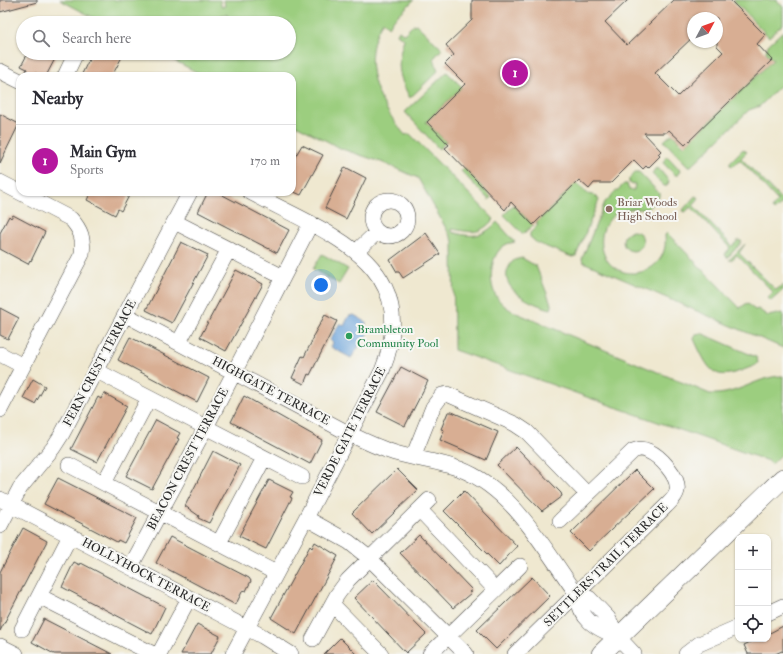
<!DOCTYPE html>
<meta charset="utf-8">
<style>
body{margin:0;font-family:"IM FELL Double Pica",serif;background:#f7f7f7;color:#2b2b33}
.controls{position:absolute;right:12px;bottom:12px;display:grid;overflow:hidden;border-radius:8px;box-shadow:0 1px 3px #0004}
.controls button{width:36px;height:36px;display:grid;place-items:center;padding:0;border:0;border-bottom:1px solid #e1e1e2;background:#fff;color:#2b2b33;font:20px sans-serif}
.compass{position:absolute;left:687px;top:12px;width:36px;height:36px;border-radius:50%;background:#fff;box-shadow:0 1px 3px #0004;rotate:49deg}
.you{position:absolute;left:321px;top:285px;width:14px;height:14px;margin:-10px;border:3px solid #fff;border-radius:50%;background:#1a73e8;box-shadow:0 0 0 6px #1a73e833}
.badge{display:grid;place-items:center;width:26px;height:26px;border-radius:50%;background:#b5179e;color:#fff;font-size:13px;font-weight:700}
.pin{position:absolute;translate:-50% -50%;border:2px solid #fff;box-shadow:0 1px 4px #0006}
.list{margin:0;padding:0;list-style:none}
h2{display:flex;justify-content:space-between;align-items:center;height:52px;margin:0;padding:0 16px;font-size:17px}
h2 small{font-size:13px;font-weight:400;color:#7c7c81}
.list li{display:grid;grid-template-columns:26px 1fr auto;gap:12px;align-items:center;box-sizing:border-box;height:72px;padding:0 16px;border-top:1px solid #e1e1e2}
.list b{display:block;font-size:15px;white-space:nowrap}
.list p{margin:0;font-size:13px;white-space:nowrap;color:#7c7c81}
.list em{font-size:13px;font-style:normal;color:#7c7c81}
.icon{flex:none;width:22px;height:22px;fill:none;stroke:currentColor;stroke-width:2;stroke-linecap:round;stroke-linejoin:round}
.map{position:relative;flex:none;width:783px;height:654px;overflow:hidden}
.search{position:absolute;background:#fff;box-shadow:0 1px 3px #0004;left:16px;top:16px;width:280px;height:44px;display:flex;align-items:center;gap:10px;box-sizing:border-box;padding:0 14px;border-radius:22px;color:#7c7c81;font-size:15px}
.panel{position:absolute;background:#fff;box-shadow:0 1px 3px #0004;left:16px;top:72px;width:280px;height:124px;border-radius:12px}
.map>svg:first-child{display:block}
</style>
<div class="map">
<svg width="783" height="654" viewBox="0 0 783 654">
<rect width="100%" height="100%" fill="#f6f6f2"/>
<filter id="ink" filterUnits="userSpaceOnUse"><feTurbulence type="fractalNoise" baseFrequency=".025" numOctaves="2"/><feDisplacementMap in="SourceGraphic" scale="8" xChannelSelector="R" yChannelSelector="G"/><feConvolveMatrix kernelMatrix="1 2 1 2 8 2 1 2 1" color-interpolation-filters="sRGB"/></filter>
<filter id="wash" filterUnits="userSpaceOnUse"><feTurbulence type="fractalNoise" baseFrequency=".012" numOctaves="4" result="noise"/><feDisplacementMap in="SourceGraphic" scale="16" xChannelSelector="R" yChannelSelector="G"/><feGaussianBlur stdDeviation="0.9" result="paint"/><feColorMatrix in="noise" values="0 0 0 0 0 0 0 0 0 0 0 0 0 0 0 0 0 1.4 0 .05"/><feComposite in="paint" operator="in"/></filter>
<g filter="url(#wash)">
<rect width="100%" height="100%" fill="#efe8d0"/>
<!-- green -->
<path fill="#9cce7f" stroke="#647c55" d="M60,0H220L221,6L225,7L224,0H414L391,22L392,23L388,27L383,21C358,62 377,101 405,135L410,134L494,219C478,236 472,232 452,229V232C472,238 483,237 497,222L515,242C512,243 508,243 507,244C491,251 487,280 496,296C500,303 507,308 514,312L710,394C737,396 757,376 783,376V453L772,464L768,461L454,350L453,241L418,178L381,162L342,149L292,123V76H204L160,53H289V23H229L227,14L219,16L221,23H104Z
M733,0H777L783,7V24L769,37Z
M416,24L442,49L434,58L438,71L410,98C398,76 396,64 404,39L397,34L399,30L404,34L413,25Z
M783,31V83L760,106L749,110L691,166H688L664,141L672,134L684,146L773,60L766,52L768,45Z
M447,72L462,87L426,122L446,142L439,149L405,112Z
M743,149L747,152L741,158L781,199L783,197V203L774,211L772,208L778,201L742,162L739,160L733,166L730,165V162Z
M666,157H668L680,170L678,175H675L663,163Z
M464,168L491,197L489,200L461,171Z
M658,168L669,181L667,186H664L652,174L655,169Z
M635,172H639L659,193V197C655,200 651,207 646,209C643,210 640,209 637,209C625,208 613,213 607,223C602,229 601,239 602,247C609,288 671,278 665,235L667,233L740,308L747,303L755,310L758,309L768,316L783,313V348L583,262L582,259L605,202L624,184H627L629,190H634L635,184L629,183V179Z
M576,183L588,194L596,196L599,200L576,256L572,257L537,243L530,237V233L538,225L536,223Z
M695,196L699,198L693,205L732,246L739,240L742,242L727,258L725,254L730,248L691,207L685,212L682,211Z
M513,205L533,225L523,234L504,215Z
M623 241a10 10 0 1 1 20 0a10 10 0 1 1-20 0Z
M745,244L739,253L776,290L783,285V290L771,301L768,298L773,292L737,255L731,260H729Z
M322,254L348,269L339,284L313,269Z
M522,258L536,266L552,306L551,309C531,304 490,286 514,260Z
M701,333L756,357L758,362L756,365C715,382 712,378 694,339L696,334Z"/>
<!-- water -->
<path fill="#6da4db" stroke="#4c6883" d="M354,315L366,322L365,331L368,333L351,358L331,347L333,343L330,340L340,323L344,326L349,316Z"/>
<g id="blocks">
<!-- building -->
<path fill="#d8ae93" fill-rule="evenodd" d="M0,0H37V2L0,12Z
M472,0H628L605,22L627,45L674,0H730L765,35L757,44L772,60L685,145L669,130L665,133H644L661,151L658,154L660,156L648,168L646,166L643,169L634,160L611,183H594L589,189L579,180L533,225L511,202L505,210L445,148L449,145L427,122L465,84L445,64L454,55L446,45L472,20ZM693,18H717V46L723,52L678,96L655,73L693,37Z
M28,53H58L46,76L35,73L33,76H27L25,74L27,69L21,66Z
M92,53H124L112,76H81Z
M0,114L19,124L0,163Z
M302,145L323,155L301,195L292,191V162Z
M345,167L366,178L346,219L325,208Z
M91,192H131L121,211L118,209L115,215L87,200Z
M208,192H217L289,230L277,253L198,212Z
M13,215L45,232L31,261L30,260L28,264L0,249V233L9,216L11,218Z
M426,233L440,254L403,278L399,272H397L390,260Z
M181,242L208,255L172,323L146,310Z
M236,270L263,284L226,351L200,337Z
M0,308L19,318L8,339L0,335Z
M325,315L337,321L310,375L308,374L304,384L292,378L302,356L304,357L314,337L313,336Z
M130,337L209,378L197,402L118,360Z
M401,367L428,381L405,426L377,412Z
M33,379L45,386L35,404L23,398Z
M104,393L127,406L97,462L71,449L98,397L101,399Z
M244,396L322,440L310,464L231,422Z
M448,412H452L498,432L486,460L440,440L444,430L441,429Z
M156,420L180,433L177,438L179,439L152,489L126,476Z
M516,447L561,493L562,496L542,511L497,465Z
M213,451L240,465L209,523L198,518L199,516L185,506Z
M397,469L418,490L372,534L352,513Z
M635,470L654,489L589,551L571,533Z
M58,478L137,518L124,543L118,540L117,542L44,504Z
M269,480L293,492L290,497L292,498L266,549L239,536Z
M464,491L517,546L499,566L444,511Z
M23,528L47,541L0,631V572Z
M419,535L472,590L469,592L471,593L453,608L400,553Z
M170,537L249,578L251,581L246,591L243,590L237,602L234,604L156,563Z
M315,542L338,556L296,634L271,618L310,546L312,548Z
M74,562L80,565L81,563L165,607L152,634L62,587Z
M532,577L550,596L496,649L477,630Z
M373,580L426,634L406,653L354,598Z
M44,619L112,654H54L32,642Z
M197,624L220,636L211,654H181Z
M783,626V652L782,651L775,654H748L744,645L757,639H768V634Z
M340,638L356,654H324Z"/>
</g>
</g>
<g filter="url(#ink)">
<use href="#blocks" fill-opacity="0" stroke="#484744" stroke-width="1"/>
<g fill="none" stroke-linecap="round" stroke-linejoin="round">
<!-- minor casing -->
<g stroke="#484744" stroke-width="16">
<path id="minor" d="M0,71L20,81
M65,76L76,53
M0,182L71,219C81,230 84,239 82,254L0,410
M371 218a18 18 0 1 1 36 0a18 18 0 1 1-36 0Z
M175,222L283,277
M357,251L377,232
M126,315L350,434C364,441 379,448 395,453C416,459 438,461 460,469C514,490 544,549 577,594C580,620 595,628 618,637
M179,342L229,249
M0,354L23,366
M97,371L302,477
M413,457L433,407L442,395L447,394L515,424L527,432L587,494
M69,465L276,573
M104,483L149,398
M0,499L262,636L291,654
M420,510L495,589
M306,518L349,542L369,558L466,654
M0,526L20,488L53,448L62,434L190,192
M219,543L264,458
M131,566L206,427L311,223
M577,594L589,598L608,618L618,637L634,654
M39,596L153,654
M332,604L381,654
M768,613L783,606
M22,629L70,536
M313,639L337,595L348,580L429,500
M0,646L16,654
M159,654L189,598
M233,654L306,518L382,371C426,261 324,233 250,192
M430,654L520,566
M515,654L666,506C670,502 676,497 677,491C680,477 660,456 648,451C642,448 638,449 633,451L560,521
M686,654L699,644L738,627"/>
</g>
<!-- major casing -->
<g stroke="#484744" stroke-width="20">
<path id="major" d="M601,654L783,478"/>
</g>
<!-- minor -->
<use href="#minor" stroke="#fff" stroke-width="15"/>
<!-- major -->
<use href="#major" stroke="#fff" stroke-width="19"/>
</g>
</g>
<!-- markers -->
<circle fill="#8d6e63" stroke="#f6f6f2" stroke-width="1.5" cx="609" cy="209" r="4"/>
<circle fill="#2e9e5b" stroke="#f6f6f2" stroke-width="1.5" cx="349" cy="336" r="4"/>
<g text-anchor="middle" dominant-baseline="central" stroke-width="4" stroke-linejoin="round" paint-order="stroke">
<!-- education labels -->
<g font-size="12" fill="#785e54" stroke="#f6f6f2" text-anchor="start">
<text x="617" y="202">Briar Woods<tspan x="617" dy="14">High School</tspan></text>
</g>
<!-- leisure labels -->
<g font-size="12" fill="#27864d" stroke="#f6f6f2" text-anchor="start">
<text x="357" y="329">Brambleton<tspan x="357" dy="14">Community Pool</tspan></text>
</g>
<!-- street labels -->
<g font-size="12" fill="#2b2b2b" stroke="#f6f6f2">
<text transform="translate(100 363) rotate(-62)">FERN CREST TERRACE</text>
<text transform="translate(271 391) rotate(28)">HIGHGATE TERRACE</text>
<text transform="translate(350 432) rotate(-63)">VERDE GATE TERRACE</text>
<text transform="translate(188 459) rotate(-62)">BEACON CREST TERRACE</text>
<text transform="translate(606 565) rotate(-45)">SETTLERS TRAIL TERRACE</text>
<text transform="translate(146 575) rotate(28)">HOLLYHOCK TERRACE</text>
</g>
</g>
</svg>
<div class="controls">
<button>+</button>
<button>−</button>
<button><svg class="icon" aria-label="locate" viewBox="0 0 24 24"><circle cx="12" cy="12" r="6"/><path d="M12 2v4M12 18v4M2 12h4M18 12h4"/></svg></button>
</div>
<svg class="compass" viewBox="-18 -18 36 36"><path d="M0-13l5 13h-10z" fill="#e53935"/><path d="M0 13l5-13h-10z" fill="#7c7c81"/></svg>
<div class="you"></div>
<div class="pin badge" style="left:515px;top:73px">1</div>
<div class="search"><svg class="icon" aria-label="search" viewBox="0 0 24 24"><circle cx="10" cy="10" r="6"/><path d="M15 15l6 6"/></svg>Search here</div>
<section class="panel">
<h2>Nearby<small></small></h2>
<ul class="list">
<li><span class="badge">1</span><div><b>Main Gym</b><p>Sports</p></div><em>170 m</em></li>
</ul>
</section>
</div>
